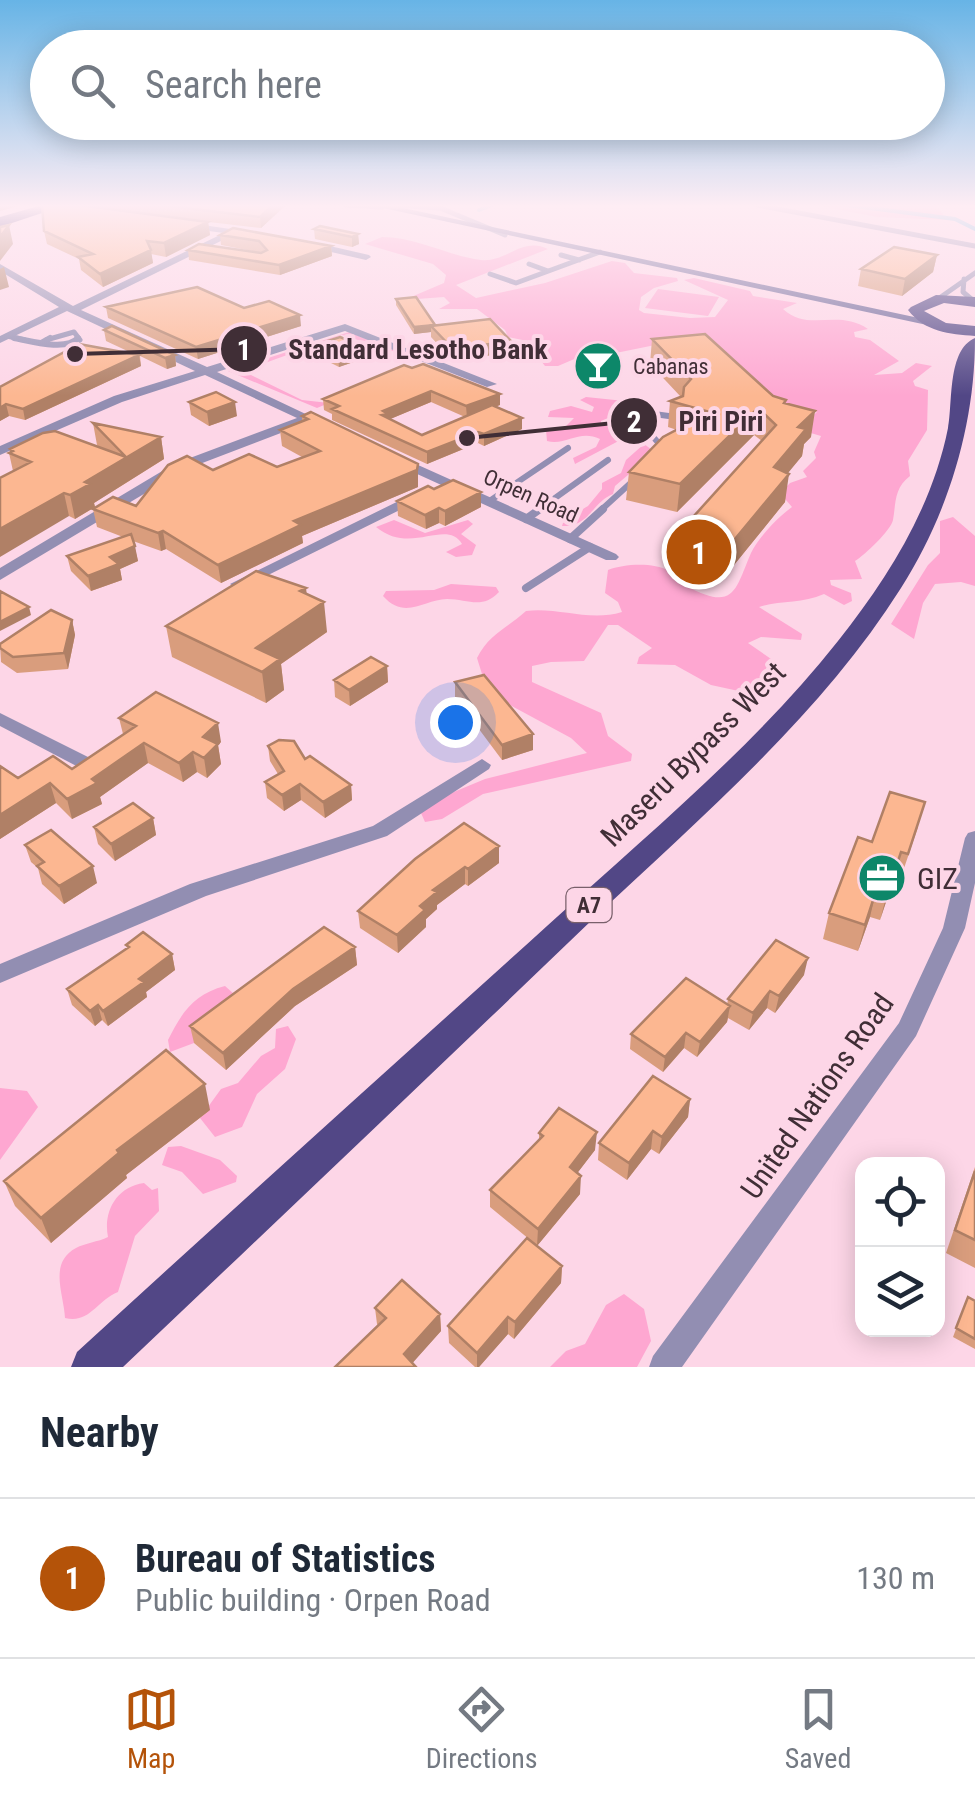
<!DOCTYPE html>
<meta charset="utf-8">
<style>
body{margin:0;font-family:"Roboto Condensed",sans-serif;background:#f6f6f7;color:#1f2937}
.controls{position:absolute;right:30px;bottom:30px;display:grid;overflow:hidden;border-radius:20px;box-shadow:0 5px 25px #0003}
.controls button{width:90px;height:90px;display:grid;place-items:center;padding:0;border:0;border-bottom:2px solid #e0e1e3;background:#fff;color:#1f2937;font:50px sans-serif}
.you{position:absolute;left:455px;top:722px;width:35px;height:35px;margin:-25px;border:8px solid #fff;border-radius:50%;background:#1a73e8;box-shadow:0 0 0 15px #1a73e833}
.badge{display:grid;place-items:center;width:65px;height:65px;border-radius:50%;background:#b45309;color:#fff;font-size:32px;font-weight:700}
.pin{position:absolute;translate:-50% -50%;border:5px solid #fff;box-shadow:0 2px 10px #0006}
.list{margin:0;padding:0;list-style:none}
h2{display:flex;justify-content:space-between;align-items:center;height:130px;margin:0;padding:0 40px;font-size:42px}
h2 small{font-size:32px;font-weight:400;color:#747a83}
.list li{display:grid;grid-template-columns:65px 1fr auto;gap:30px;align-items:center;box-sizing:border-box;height:160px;padding:0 40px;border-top:2px solid #e0e1e3}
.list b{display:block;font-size:38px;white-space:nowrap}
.list p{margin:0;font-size:32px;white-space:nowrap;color:#747a83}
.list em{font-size:32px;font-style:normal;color:#747a83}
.icon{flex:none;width:55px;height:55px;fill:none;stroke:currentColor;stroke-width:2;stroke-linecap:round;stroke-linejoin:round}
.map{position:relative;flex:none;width:975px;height:1367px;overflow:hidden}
.search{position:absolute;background:#fff;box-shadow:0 5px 25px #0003;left:30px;right:30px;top:30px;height:110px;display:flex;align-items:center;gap:25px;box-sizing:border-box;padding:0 35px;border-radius:55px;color:#747a83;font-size:38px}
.sheet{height:290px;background:#fff}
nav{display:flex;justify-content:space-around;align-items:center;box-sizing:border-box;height:140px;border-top:2px solid #e0e1e3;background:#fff;font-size:28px;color:#747a83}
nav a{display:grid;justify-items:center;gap:5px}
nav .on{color:#b45309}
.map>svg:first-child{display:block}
</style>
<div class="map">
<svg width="975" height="1367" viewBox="0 0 975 1367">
<rect width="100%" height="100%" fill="#fdd6e7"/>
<!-- green -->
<path fill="#fea7d1" d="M815,205H935L948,220L877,217Z
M382,237C417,237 448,256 481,260C506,263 522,236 548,249L456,285L476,298L545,283L612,261L625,263L634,273L677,278L678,281L654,288L641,297L639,310L644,313L690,318L715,317L728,300L684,280L694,278L750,291L753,296L797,303L783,309C809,333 837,308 868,329L854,332L855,337L870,340L899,361L874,375L902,373L916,363L932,366L913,381L915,386L928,390L927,430L908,461L910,476C894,488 896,503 893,520C891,530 865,555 855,561L862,579L830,580L831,585L851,593L852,601L844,605L824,594C802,604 781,600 759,607L802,634L801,640L761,637L748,643L774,661L776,669L772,674L777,686L771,693L757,695L711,685L675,665L637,664L639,657L652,648L618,625H608L584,661L551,662L532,666V682L601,713L608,736L632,754L631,761L483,794L442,819L425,822L421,813L437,799L485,779L587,753L571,738L471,684L482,674L477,658C489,634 506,629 526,611C559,607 589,622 622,612L618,602L605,593L608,570C624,564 653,562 669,571C676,574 680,583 686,586C735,612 735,590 751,553C758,538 778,517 792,507L780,493L790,483L807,477L803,471L816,458L814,452L821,436L797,429L817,412L788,405L660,344L606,355L586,354L558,366H545L541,361L548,357L535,349L537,343L508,337L505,330L477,309H439L450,303L444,297L404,300L444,283L446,275L433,264L365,244Z
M658,289L719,297L708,316L645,308Z
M349,332L408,356L342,335L243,371L302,400L329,403L317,408L228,371Z
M586,397L634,402L657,409L620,413L601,421V425L623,428L628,436L575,464L573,458L596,447L600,439C579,429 566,446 547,441L546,430L565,427L574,418L548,417L550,411L571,406L592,412L594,407L580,400Z
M644,444L655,452L615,486L613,494C591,503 590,527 562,526L564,520L588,506L602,489V483L621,473L626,460Z
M953,517L975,536V586L961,582L935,584L923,603L914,639L891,624L928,565L940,553V521Z
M394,520L425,533L468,520L473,524L461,534L476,545L472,555L456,557L446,552L462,544C446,518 411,556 376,527Z
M451,584L496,587L499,592C482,610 468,599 447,599C425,599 405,621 383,596L386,591L434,590Z
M225,986L234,994L194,1033V1043L170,1052L168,1040C182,1012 194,994 225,986Z
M288,1026L296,1039L285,1069L257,1094L242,1127L215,1137L200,1118L221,1089L238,1083L261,1056L275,1048L276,1029Z
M0,1088L27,1091L38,1107L0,1160Z
M181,1146L220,1160L237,1176L236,1182L203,1194L182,1172L162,1165L168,1147Z
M144,1183L152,1190L158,1188L159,1211L135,1236L118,1292C97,1300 90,1324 65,1318C64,1294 48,1263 76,1248C85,1243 98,1242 108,1237C103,1212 116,1187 144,1183Z
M624,1294L644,1309L651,1341L637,1367H550L566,1351L585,1344L606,1305Z"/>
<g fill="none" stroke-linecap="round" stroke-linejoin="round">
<!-- stream -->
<path stroke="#45b4e3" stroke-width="4" d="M847,205L955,219L975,229
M479,210L492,205"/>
<!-- lane-far2 -->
<path stroke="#928eb2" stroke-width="5" d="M345,205L382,207
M393,205L438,208
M433,205L505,235
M757,205L975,246
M561,255L579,260
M529,264L548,271
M490,274L516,283L600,252
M964,279L963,292L975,302
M938,299L975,273
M7,336L25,340
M46,340L74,332L80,340"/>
<!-- lane-far1 -->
<path stroke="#928eb2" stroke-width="6" d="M14,338C34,342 67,351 78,338
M41,343L50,338
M663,448L638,420L654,414L676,417
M488,502L568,448
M537,511L608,460
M600,511L635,479"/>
<!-- lane -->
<path stroke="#928eb2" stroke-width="8" d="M526,519L540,509
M570,539L603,509
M526,588L590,547"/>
<!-- street -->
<path fill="#928eb2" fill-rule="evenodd" d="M189,223L258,233L253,236L235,234L81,310L207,367L345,324L497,384L487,387L345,331L217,372L331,426L325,430L307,423L184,470L0,580V568L174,464L297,418L205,375L122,402L0,455V446L114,396L195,371L67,311L0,343V336L59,307L0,271V264L73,306L224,233L186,228V224Z
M308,241L369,255L371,257L366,260L305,246V242Z
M398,456L616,554L619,557L616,560H606L393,463V457Z
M417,492L424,496L422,499L244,587L238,589L230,584Z
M0,713L100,763L103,767L93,773L86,771L0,726Z
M482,759L491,765L489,769L387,836L206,896L0,983V964L190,884L373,826Z
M975,831V883L965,928L916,1036L682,1367H649L653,1356L899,1023L943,928L965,838L968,833Z"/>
<!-- secondary -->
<path fill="#6c6599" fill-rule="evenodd" d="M369,205H389L933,321L927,325Z"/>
<!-- primary -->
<path fill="#524786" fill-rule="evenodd" d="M936,295L975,297V307L944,303L924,311L946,323L975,326V336C949,334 925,332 908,310L911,307Z
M975,338C975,426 948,514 901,588C821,715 701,817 593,919C437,1069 280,1218 123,1367H71L77,1352C233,1209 390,1068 547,926C647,835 754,747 838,641C888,578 932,508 948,428C953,403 947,350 975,338Z"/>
<!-- highway -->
<path fill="#3d2c75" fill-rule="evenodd" d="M42,205H66L0,227V217Z"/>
</g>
<!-- wall -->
<path fill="#d99d7d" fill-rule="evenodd" d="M84,205H286L261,228L157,216L208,222L210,235L166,257L151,254L153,263L103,287L81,270L79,259L47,244L44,231Z
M314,229L358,234L359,244L352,247L315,239Z
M220,235L331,246L332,256L280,275L189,260L188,250L262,253L221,245Z
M937,255L933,272L902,296L858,286L861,269Z
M396,299L435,325L511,352L453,361L431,337V332L414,334L396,305Z
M106,307L244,308L301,326L198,359L108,318Z
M104,330L175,355L176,366L167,369L140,356L141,366L25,420L9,416L0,421V387L136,355L106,341Z
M652,339L773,396L786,403L811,437L804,444L802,456L787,473L785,502L721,581L682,574V569L672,566L675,537L762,441L754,435L677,512L626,500L629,472L677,430L668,427L670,401L681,397L650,364Z
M318,344L362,346V359L339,367L319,357Z
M404,365L500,405L496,406L522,418V429L484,446L478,443L427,464L332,420V414L324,410L323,399ZM431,402L465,417L422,435L390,419Z
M189,402L237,416L209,426L191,415Z
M302,416L418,487L302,536L303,543L221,583L166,549L161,551L133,541L138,561L120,569L122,580L91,591L71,571L67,556L123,537L97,527L93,509L136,506L213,470L277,467L302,457L282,446L280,430L302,421Z
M93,423L161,437L164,459L94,503L95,507L75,519L69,516L13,471L9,453L10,452V449L99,447L97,445Z
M434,489L481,492V507L445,526L439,523L426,529L398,516L397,501Z
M307,594L327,632L281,664L284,690L266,703L172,657L166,626Z
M72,620L75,635L68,669L17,673L1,662L0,644Z
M387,666L388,682L350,706L335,697L334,680Z
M455,682L533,734V750L502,760L455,697Z
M119,718L221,742L218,745L221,764L207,778L197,772L183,782L148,763L100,797L102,804L72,819L56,803L0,839V766L18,778L72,769L123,734Z
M268,746L305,759L351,785L352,800L325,818L301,800L284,811L267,798L265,782L278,774L270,761Z
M153,818L156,835L115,861L98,844L94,827Z
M918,827L900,880L894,878L880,920L870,917L858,951L823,939L829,913L872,842Z
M25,845L97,883L64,904L42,884L38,868L31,862Z
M499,846V863L468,886L465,884L437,905V909L426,919V927L398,953L360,928L358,911Z
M126,945L172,954L175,970L146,992L147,997L108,1026L102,1020L95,1026L72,1005L67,989L127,948Z
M355,947L357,965L295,1006L226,1070L194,1043L190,1026Z
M804,975L775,1013L767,1008L749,1030L728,1018L727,1022L697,1057L684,1048L663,1072L630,1049L631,1034L727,1005L728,999Z
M690,1099L688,1117L659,1154L651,1149L627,1180L598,1160L599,1143Z
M210,1110L126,1175L127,1178L51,1243L15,1206L4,1181Z
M539,1133L595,1150L577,1173L580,1194L537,1246L562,1266L561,1283L514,1339L508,1334L479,1367H475L449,1343L448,1326L535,1244L490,1207V1190L539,1140Z
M975,1167V1268L946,1253Z
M968,1297L975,1301V1349L953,1337Z
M375,1308L440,1314L441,1331L412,1363L377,1324Z"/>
<!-- shaded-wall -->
<path fill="#b08066" d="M0,205H22L0,211Z
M273,205H286L261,228L260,217Z
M208,222L210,235L166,257L164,243Z
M9,225L13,244L0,261V237Z
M358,234L359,244L352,247V237Z
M331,246L332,256L280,275L279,265Z
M151,250L153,263L103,287L100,274Z
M937,255L933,272L902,296L905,279Z
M4,267L9,287L0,290V269Z
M300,315L301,326L198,359L196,347Z
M431,326V332L414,334V327Z
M511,341V352L453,361V349Z
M362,346V359L339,367L338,355Z
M139,355L141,366L25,420L23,409Z
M175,355L176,366L167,369L165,358Z
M431,391V402L388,420L383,427V411Z
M500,394V405L467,418L466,406Z
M235,402L237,416L209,426L207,412Z
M6,404L9,416L0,421V408Z
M758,408L754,435L677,512L680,484Z
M815,411L811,437L804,444L802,456L770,495L774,467L798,427Z
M522,418V429L484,446V434Z
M478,432V443L427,464V452Z
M161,437L164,459L94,503L95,507L75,519L70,495L85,482Z
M418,464V487L302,536L303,543L221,583L218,565L294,521Z
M789,474L785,502L721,581L725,551Z
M481,492V507L445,526V511Z
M64,493L69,516L0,557V529Z
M439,508V523L426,529L425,515Z
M163,531L166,549L161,551L158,533Z
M135,546L138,561L120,569L122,580L91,591L88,576L110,557Z
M306,588L309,612L324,602L327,632L281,664L284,690L266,703L262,672L256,648L300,591Z
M29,607L31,615L0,631V622Z
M72,620L75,635L68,669L64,653Z
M387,666L388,682L350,706L349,690Z
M218,723L221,742L218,745L221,764L207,778L204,758L203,737Z
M533,734V750L502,760V745Z
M144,743L148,763L100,797L102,804L72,819L67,799L92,779Z
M193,752L197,772L183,782L179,763Z
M50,783L56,803L0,839V815Z
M300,784L301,800L284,811L282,795Z
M351,785L352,800L325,818L323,802Z
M153,818L156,835L115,861L111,844Z
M499,846V863L468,886V869Z
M901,852L894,878L880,920L887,894Z
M93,866L97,883L64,904L59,886Z
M465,867V884L437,905V909L426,919V927L398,953L397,935L433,890Z
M876,891L870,917L858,951L865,925Z
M355,947L357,965L295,1006L226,1070L223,1053L293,989Z
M172,954L175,970L146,992L147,997L108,1026L103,1011L139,979Z
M808,958L804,975L775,1013L779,996Z
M770,991L767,1008L749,1030L753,1013Z
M98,1005L102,1020L95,1026L90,1011Z
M730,1006L727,1022L697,1057L700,1042Z
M686,1033L684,1048L663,1072L665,1057Z
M205,1084L210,1110L126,1175L127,1178L51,1243L41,1218L117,1150Z
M690,1099L688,1117L659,1154L662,1137Z
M653,1131L651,1149L627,1180L629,1163Z
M597,1132L595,1150L569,1184L570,1167Z
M581,1176L580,1194L537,1246L538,1229Z
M562,1266L561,1283L514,1339L515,1322Z
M440,1314L441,1331L409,1367L404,1354Z
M508,1317V1334L479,1367H477V1353Z"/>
<!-- building -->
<path fill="#fcb791" stroke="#b08066" stroke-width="2.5" d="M42,205H79L208,222L164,243L147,241L151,250L100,274L78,257L93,254L44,231Z
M161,205H273L260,217Z
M9,225L0,237V227Z
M320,226L358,234L352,237L314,229Z
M233,228L331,246L279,265L188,250L199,244L261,253L267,250L259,241L220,235Z
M894,247L937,255L905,279L861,269Z
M197,287L244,308L269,301L300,315L196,347L106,307Z
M416,297L435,325L414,327L396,299Z
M490,319L511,341L453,349L431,326Z
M112,326L175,355L165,358L104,330Z
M705,334L773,396L786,400L784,403L815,411L798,427L806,429L774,467L789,474L725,551L685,545L689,541L675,537L776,425L758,408L680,484L629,472L663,437L710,412L670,401L683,396L684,387L691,379L652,339Z
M340,337L362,346L338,355L318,344Z
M79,344L139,355L23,409L6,404L0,408V387Z
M423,364L500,394L466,406L431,391L383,411L388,414L382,415L422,435L492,405L522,418L484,434L478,432L427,452L332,409L339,406L323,399L404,365L412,368Z
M216,392L235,402L207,412L189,402Z
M311,412L418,464L417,470L294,521L301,525L218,565L163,531L158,533L93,509L113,497L136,506L168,465L187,456L213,470L249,454L277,467L320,451L280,430L308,419L302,416Z
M93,423L161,437L85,482L90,484L70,495L64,493L0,529V478L31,462L9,453L13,451L10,449L43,433L55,431L126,457Z
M453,480L481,492L445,511L439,508L425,515L397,501L428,486L434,489Z
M131,534L135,546L110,557L119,564L88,576L67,556Z
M256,571L306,588L300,591L324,602L256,648L280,659L262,672L166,626Z
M0,591L29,607L0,622Z
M51,610L72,620L64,653L13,657L0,648V644Z
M371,657L387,666L349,690L334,680Z
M484,675L533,734L502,745L455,682Z
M156,692L218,723L203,737L218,744L204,758L193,752L179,763L144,743L92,779L97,783L67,799L50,783L0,815V766L18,778L53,756L72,769L136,726L119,718Z
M279,740L294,741L305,759L310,756L351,785L323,802L300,784L282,795L265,782L284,771L268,746Z
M890,792L925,802L908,854L901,852L887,894L876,891L865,925L829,913L858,837L872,842Z
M133,803L153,818L111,844L94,827Z
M464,823L499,846L468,869L465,867L433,890L437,892L420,906L425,910L397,935L358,911L415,859Z
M51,830L93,866L59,886L37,866L44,862L25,845Z
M324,927L355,947L293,989L223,1053L190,1026Z
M143,932L172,954L139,979L144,982L103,1011L98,1005L90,1011L67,989L129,947L126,945Z
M776,940L808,958L779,996L770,991L753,1013L728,999Z
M686,978L730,1006L700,1042L686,1033L665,1057L631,1034Z
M166,1050L205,1084L117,1150L119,1153L41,1218L4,1181Z
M653,1076L690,1099L662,1137L653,1131L629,1163L599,1143Z
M559,1108L597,1132L570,1167L581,1176L538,1229L490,1190L543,1136L539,1133Z
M975,1171V1240L955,1230Z
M527,1238L562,1266L515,1322L508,1317L477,1353L448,1326Z
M402,1280L440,1314L404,1354L416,1367H335L386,1318L375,1308Z
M968,1297L975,1301V1339L956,1328Z"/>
<!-- sky -->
<linearGradient id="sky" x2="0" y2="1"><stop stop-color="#67b4e6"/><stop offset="0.52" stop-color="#feedf4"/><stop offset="1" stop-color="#feedf4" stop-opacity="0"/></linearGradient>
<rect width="975" height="396" fill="url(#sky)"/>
<!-- icons -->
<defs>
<g id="bar-disc" transform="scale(2.5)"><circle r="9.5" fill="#0d8769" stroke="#fdd6e7"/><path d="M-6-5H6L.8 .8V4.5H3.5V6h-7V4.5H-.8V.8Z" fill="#fff"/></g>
<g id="office-disc" transform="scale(2.5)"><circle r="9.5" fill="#0d8769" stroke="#fdd6e7"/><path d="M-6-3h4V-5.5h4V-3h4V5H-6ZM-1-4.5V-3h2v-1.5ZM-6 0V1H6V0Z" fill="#fff"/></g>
</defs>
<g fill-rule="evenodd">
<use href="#bar-disc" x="598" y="366"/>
<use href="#office-disc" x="882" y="878"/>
</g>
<g text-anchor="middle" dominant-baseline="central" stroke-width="8" stroke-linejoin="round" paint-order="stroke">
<!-- far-poi labels -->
<g font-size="22" fill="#402e36" stroke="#fdd6e7" text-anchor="start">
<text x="633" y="366">Cabanas</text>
</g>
<!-- far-street labels -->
<g font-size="22" fill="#402e36" stroke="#fdd6e7">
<text transform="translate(531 496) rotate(24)">Orpen Road</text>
</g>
<!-- shield labels -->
<rect fill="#fdd6e7" stroke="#79606b" stroke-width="2.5" x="566.5" y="888" width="45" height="34" rx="8"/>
<g font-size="22" font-weight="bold" fill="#402e36">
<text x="589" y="905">A7</text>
</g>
<!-- near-street labels -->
<g font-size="30" fill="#402e36" stroke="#fdd6e7">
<text transform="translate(693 754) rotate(-45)">Maseru Bypass West</text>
<text transform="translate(817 1096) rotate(-55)">United Nations Road</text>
</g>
<!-- near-poi labels -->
<g font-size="30" fill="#402e36" stroke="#fdd6e7" text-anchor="start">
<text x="917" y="878">GIZ</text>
</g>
</g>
<!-- callouts -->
<path fill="none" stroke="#402e36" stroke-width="4" d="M75 354L244 349M467 438L634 421"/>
<g fill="#402e36" stroke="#fdd6e7" stroke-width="4">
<circle cx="75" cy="354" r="10"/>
<circle cx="467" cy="438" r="10"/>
<circle cx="244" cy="349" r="25"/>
<circle cx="634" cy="421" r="25"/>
</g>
<g font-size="30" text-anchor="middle" font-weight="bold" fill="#fff">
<text x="244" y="360">1</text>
<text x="634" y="432">2</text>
</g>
<g font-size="28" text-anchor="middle" font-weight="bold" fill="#402e36" stroke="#fdd6e7" stroke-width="8" stroke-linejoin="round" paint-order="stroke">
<text x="418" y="359">Standard Lesotho Bank</text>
<text x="721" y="431">Piri Piri</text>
</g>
</svg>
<div class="controls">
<button><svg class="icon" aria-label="locate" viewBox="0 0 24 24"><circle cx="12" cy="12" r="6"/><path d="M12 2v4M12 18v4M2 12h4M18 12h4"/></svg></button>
<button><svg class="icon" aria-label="layers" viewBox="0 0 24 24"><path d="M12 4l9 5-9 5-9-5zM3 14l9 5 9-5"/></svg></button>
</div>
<div class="you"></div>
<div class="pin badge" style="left:699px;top:552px">1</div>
<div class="search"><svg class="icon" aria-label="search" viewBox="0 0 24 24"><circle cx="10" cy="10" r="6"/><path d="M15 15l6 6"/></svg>Search here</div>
</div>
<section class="sheet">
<h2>Nearby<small></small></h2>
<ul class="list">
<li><span class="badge">1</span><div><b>Bureau of Statistics</b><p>Public building · Orpen Road</p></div><em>130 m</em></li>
</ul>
</section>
<nav>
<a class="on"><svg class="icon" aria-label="map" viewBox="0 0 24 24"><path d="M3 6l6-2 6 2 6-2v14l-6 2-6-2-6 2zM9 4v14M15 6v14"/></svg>Map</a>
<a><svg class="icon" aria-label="directions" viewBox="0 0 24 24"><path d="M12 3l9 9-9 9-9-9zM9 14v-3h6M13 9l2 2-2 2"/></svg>Directions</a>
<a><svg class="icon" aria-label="saved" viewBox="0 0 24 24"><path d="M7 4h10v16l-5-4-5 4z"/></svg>Saved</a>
</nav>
